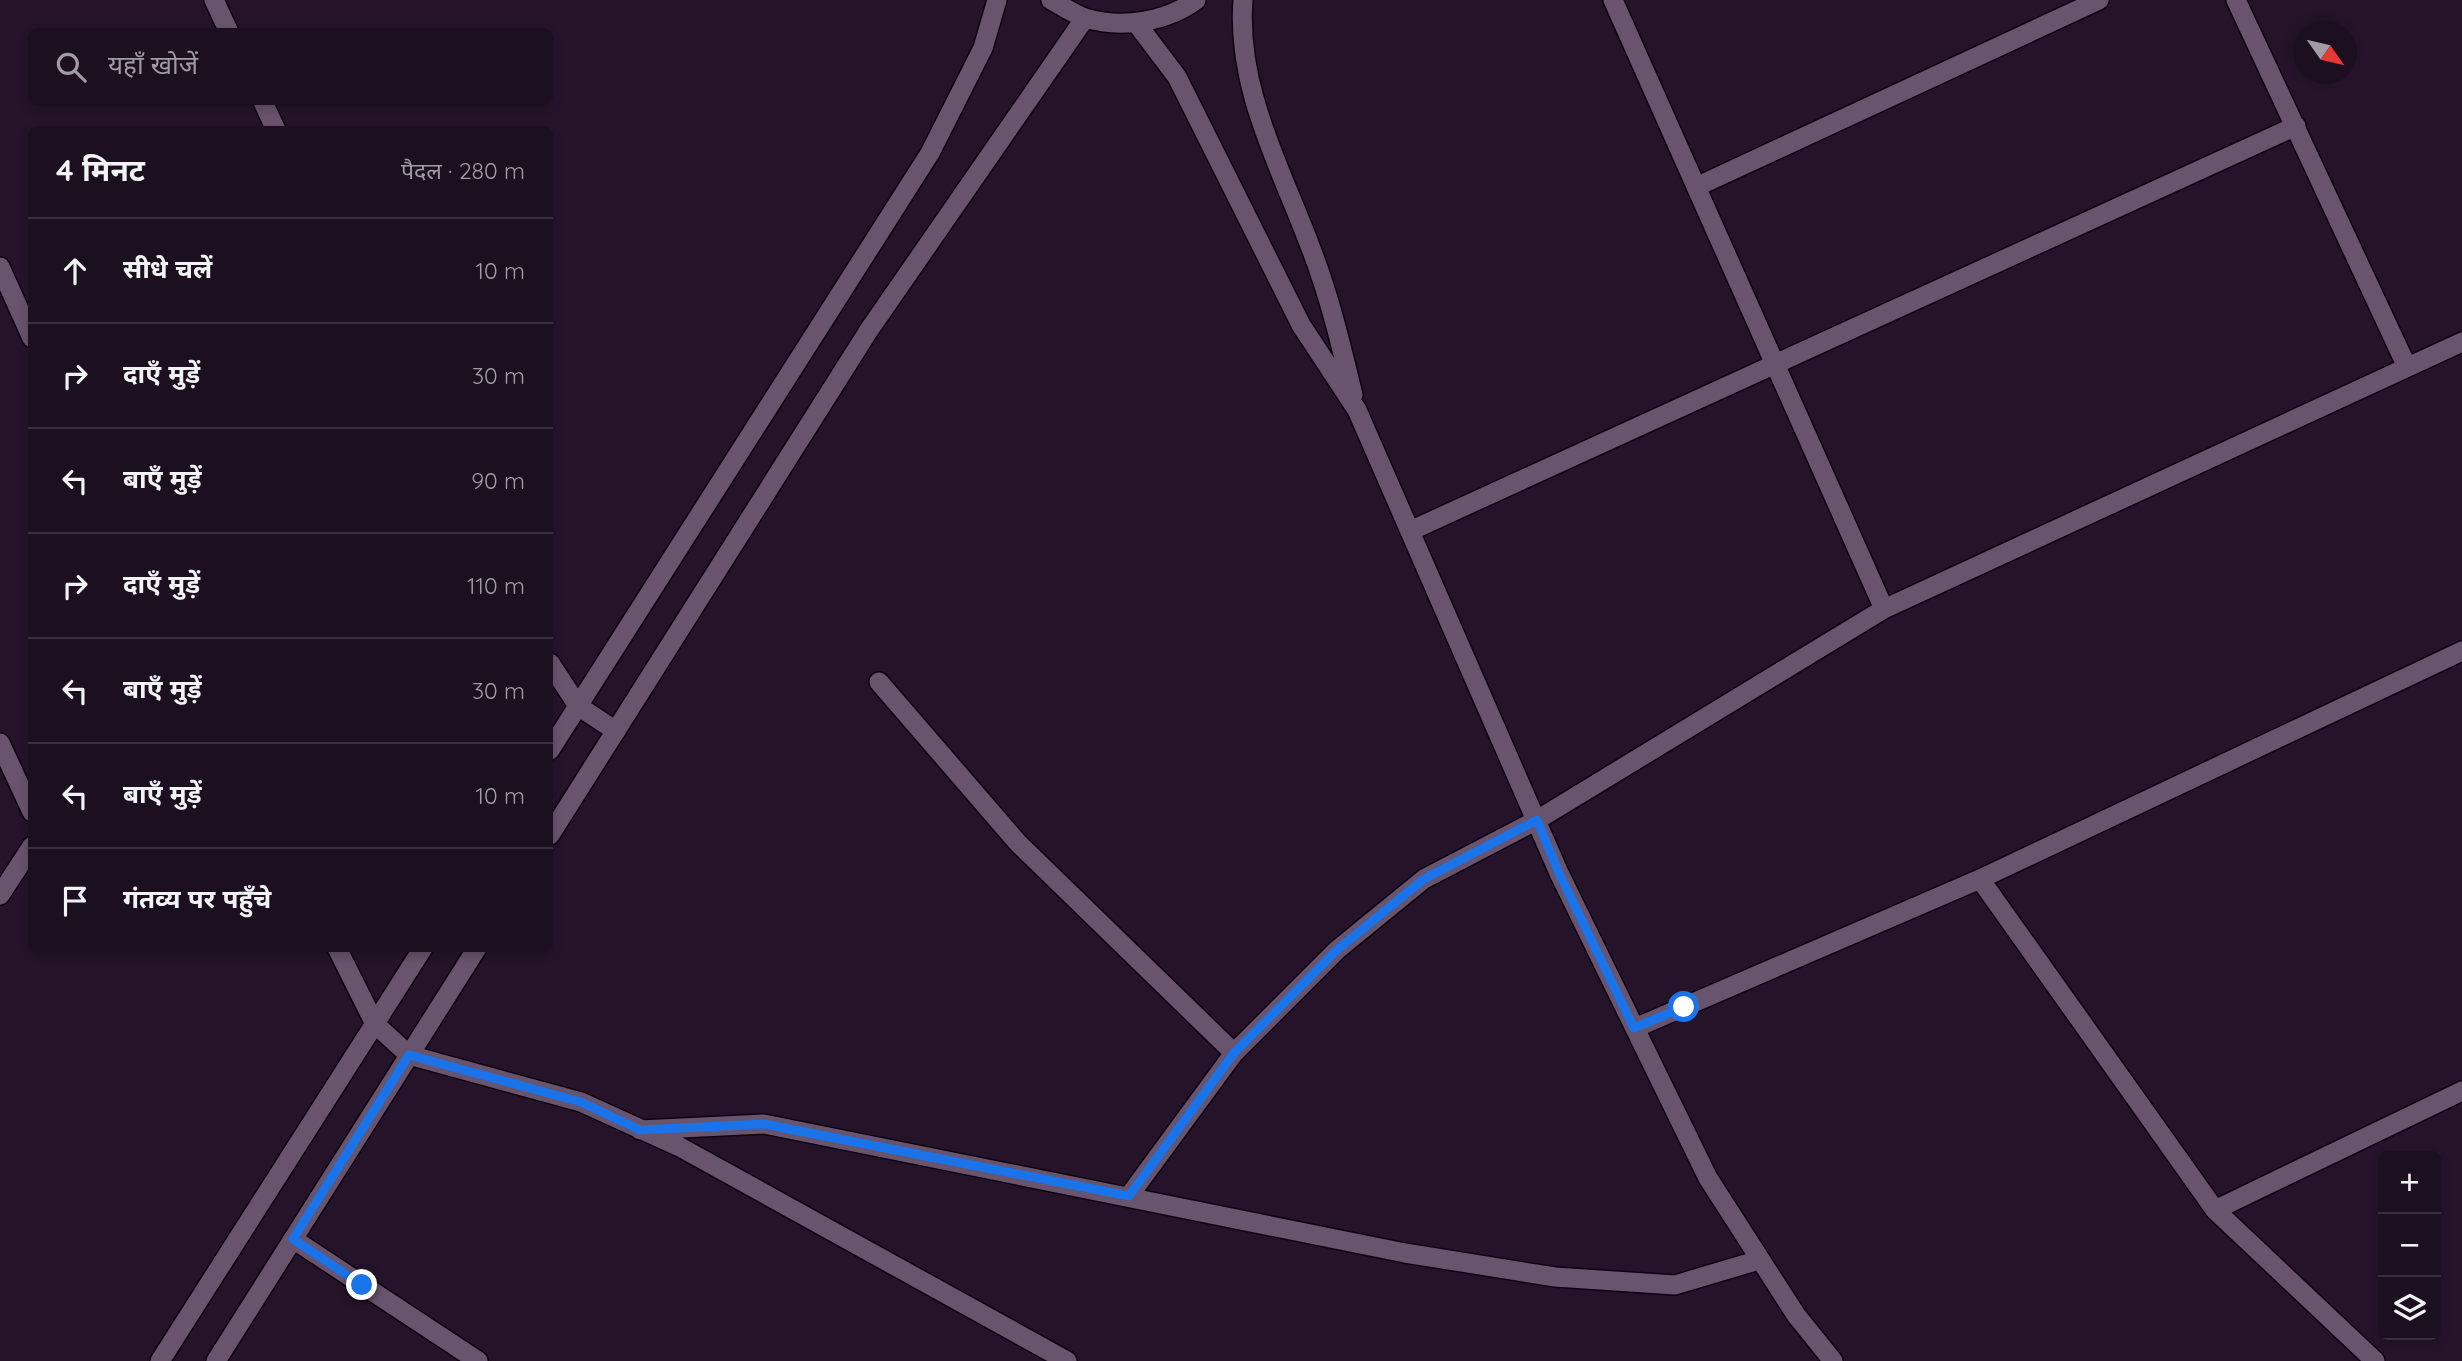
<!DOCTYPE html>
<html lang="hi">
<meta charset="utf-8">
<style>
body{margin:0;font-family:Quicksand,"Noto Sans Devanagari",sans-serif;background:#291d2c;color:#f1f3f6}
.controls{position:absolute;right:21px;bottom:21px;display:grid;overflow:hidden;border-radius:10px;box-shadow:0 4px 10px #0003}
.controls button{width:63px;height:63px;display:grid;place-items:center;padding:0;border:0;border-bottom:2px solid #3a2f3d;background:#1c0f1f;color:#f1f3f6;font:35px sans-serif}
.compass{position:absolute;left:2294px;top:21px;width:63px;height:63px;border-radius:50%;background:#1c0f1f;box-shadow:0 4px 10px #0003;rotate:124deg}
.stop{position:absolute;width:21px;height:21px;margin:-16px;border:5px solid #1a73e8;border-radius:50%;background:#fff}
.stop.end{background:#1a73e8;border-color:#fff;box-shadow:0 2px 7px #0008}
.list{margin:0;padding:0;list-style:none}
h2{display:flex;justify-content:space-between;align-items:center;height:91px;margin:0;padding:0 28px;font-size:30px}
h2 small{font-size:23px;font-weight:400;color:#a09ca4}
.list li{display:grid;grid-template-columns:46px 1fr auto;gap:21px;align-items:center;box-sizing:border-box;height:105px;padding:0 28px;border-top:2px solid #3a2f3d}
.list b{display:block;font-size:26px;white-space:nowrap}
.list em{font-size:23px;font-style:normal;color:#a09ca4}
.icon{flex:none;width:38px;height:38px;fill:none;stroke:currentColor;stroke-width:2;stroke-linecap:round;stroke-linejoin:round}
.map{position:relative;flex:none;width:2462px;height:1361px;overflow:hidden}
.search{position:absolute;background:#1c0f1f;box-shadow:0 4px 10px #0003;left:28px;top:28px;width:525px;height:77px;display:flex;align-items:center;gap:18px;box-sizing:border-box;padding:0 24px;border-radius:10px;color:#a09ca4;font-size:26px}
.panel{position:absolute;background:#1c0f1f;box-shadow:0 4px 10px #0003;left:28px;top:126px;width:525px;height:826px;border-radius:10px}
.map>svg:first-child{display:block}
</style>
<div class="map">
<svg width="2462" height="1361" viewBox="0 0 2462 1361">
<rect width="100%" height="100%" fill="#251429"/>
<g fill="none" stroke-linecap="round" stroke-linejoin="round">
<!-- minor casing -->
<g stroke="#0e0211" stroke-width="22">
<path id="minor" d="M214,0L229,32
M1613,0L1884,609
M2236,0L2407,367
M263,102L276,130
M1696,187L2099,0
M0,267L32,338
M1410,531L2296,126
M550,663L578,706L616,731
M879,682L1018,843L1234,1053
M0,743L32,812
M1980,879L2215,1210L2375,1361
M0,895L32,846
M337,948L375,1024L409,1055L581,1102L680,1147L1067,1361
M1635,1028L1980,879L2462,651
M640,1130L764,1124L1405,1253L1555,1277L1675,1285L1759,1260
M1129,1196L1234,1053L1337,950L1424,879L1537,820L1884,609L2462,342
M2215,1210L2462,1091
M293,1239L478,1361"/>
</g>
<!-- tertiary casing -->
<g stroke="#0e0211" stroke-width="22">
<path id="tertiary" d="M1051,0C1062,6 1074,14 1085,18C1122,29 1166,22 1196,0
M1243,0C1236,87 1280,166 1310,246C1329,294 1341,345 1353,395
M1137,24L1177,77L1301,325L1357,410L1559,873L1708,1178L1796,1315L1833,1361
M550,750L930,153L983,48L997,0
M550,835L869,330L1085,18
M160,1361L423,948
M216,1361L477,948"/>
</g>
<!-- minor -->
<use href="#minor" stroke="#68546c" stroke-width="19"/>
<!-- tertiary -->
<use href="#tertiary" stroke="#68546c" stroke-width="19"/>
</g>
<g fill="none" stroke-linecap="round" stroke-linejoin="round">
<!-- route -->
<path stroke="#1a73e8" stroke-width="9" d="M362,1285L293,1239L409,1055L581,1102L640,1130L764,1124L1129,1196L1234,1053L1337,950L1424,879L1537,820L1559,873L1634,1028L1684,1007"/>
</g>
</svg>
<div class="controls">
<button>+</button>
<button>−</button>
<button><svg class="icon" aria-label="layers" viewBox="0 0 24 24"><path d="M12 4l9 5-9 5-9-5zM3 14l9 5 9-5"/></svg></button>
</div>
<svg class="compass" viewBox="-18 -18 36 36"><path d="M0-13l5 13h-10z" fill="#e53935"/><path d="M0 13l5-13h-10z" fill="#a09ca4"/></svg>
<div class="stop" style="left:1684px;top:1007px"></div>
<div class="stop end" style="left:362px;top:1285px"></div>
<div class="search"><svg class="icon" aria-label="search" viewBox="0 0 24 24"><circle cx="10" cy="10" r="6"/><path d="M15 15l6 6"/></svg>यहाँ खोजें</div>
<section class="panel">
<h2>4 मिनट<small>पैदल · 280 m</small></h2>
<ul class="list">
<li><svg class="icon" aria-label="ahead" viewBox="0 0 24 24"><path d="M12 20V5M6 11l6-6 6 6"/></svg><div><b>सीधे चलें</b></div><em>10 m</em></li>
<li><svg class="icon" aria-label="right" viewBox="0 0 24 24"><path d="M7 20v-9h11M14 6l5 5-5 5"/></svg><div><b>दाएँ मुड़ें</b></div><em>30 m</em></li>
<li><svg class="icon" aria-label="left" viewBox="0 0 24 24"><path d="M17 20v-9H6M10 6l-5 5 5 5"/></svg><div><b>बाएँ मुड़ें</b></div><em>90 m</em></li>
<li><svg class="icon" aria-label="right" viewBox="0 0 24 24"><path d="M7 20v-9h11M14 6l5 5-5 5"/></svg><div><b>दाएँ मुड़ें</b></div><em>110 m</em></li>
<li><svg class="icon" aria-label="left" viewBox="0 0 24 24"><path d="M17 20v-9H6M10 6l-5 5 5 5"/></svg><div><b>बाएँ मुड़ें</b></div><em>30 m</em></li>
<li><svg class="icon" aria-label="left" viewBox="0 0 24 24"><path d="M17 20v-9H6M10 6l-5 5 5 5"/></svg><div><b>बाएँ मुड़ें</b></div><em>10 m</em></li>
<li><svg class="icon" aria-label="arrive" viewBox="0 0 24 24"><path d="M6 21V4h12l-3 4 3 4H6"/></svg><div><b>गंतव्य पर पहुँचे</b></div></li>
</ul>
</section>
</div>
